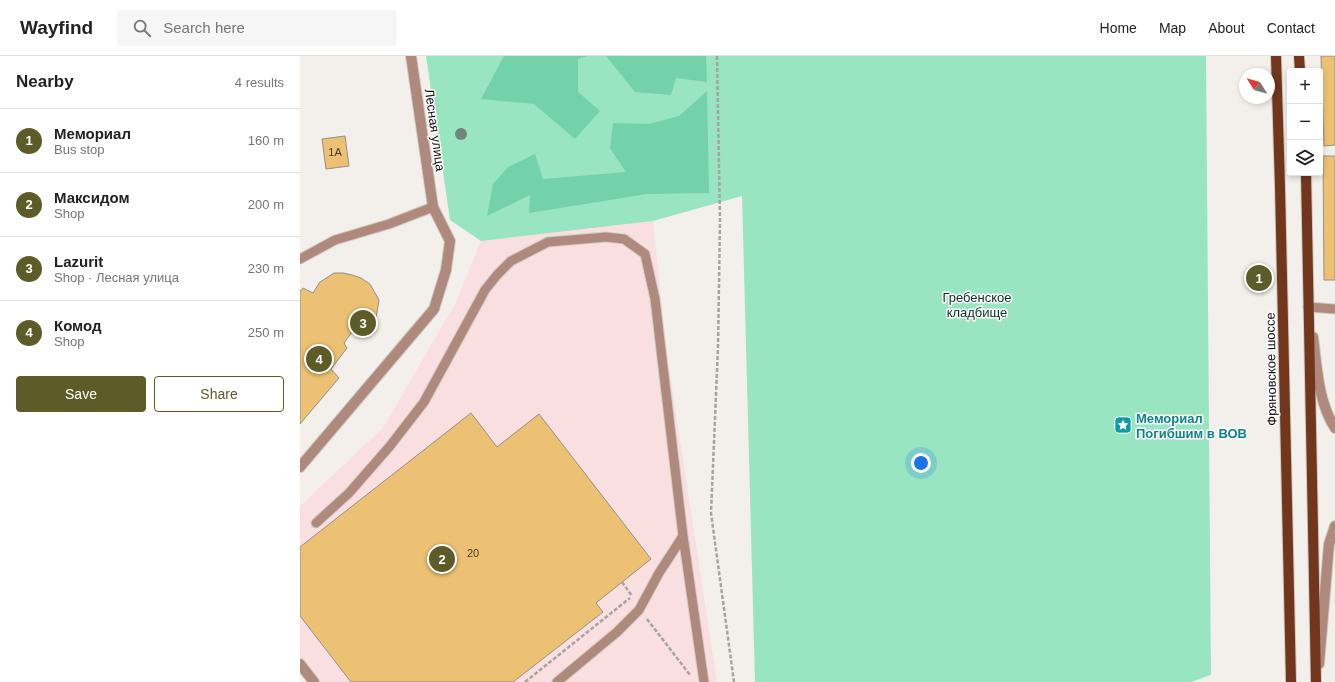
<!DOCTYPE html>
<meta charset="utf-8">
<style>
body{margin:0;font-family:Arial,sans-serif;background:#f6f6f6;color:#222}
.controls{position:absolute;right:12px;top:12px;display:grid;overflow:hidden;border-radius:4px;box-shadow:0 2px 6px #0003}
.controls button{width:36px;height:36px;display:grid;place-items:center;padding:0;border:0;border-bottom:1px solid #e0e0e0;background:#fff;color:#222;font:20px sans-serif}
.compass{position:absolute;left:939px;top:12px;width:36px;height:36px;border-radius:50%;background:#fff;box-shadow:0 2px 6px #0003;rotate:307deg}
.you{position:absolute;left:621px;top:407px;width:14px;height:14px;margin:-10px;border:3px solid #fff;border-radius:50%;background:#1a73e8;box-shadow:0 0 0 6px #1a73e833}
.badge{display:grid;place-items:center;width:26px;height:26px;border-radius:50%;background:#5d5b27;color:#fff;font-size:13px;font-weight:700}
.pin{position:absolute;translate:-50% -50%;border:2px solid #fff;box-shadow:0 1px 4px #0006}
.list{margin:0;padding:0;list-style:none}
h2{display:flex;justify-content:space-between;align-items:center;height:52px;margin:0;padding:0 16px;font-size:17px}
h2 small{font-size:13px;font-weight:400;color:#767676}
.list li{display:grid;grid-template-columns:26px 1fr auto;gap:12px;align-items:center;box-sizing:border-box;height:64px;padding:0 16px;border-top:1px solid #e0e0e0}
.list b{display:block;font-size:15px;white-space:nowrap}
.list p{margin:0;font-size:13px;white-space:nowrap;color:#767676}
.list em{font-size:13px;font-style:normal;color:#767676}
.actions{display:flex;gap:8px;padding:12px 16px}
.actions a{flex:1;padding:9px 0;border:1px solid #5d5b27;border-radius:4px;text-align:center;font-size:14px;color:#5d5b27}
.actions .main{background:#5d5b27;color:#fff}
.icon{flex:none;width:22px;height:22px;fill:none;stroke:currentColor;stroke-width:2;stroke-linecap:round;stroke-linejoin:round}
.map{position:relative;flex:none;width:1035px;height:626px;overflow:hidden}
header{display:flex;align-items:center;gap:24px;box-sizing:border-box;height:56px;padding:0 20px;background:#fff;border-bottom:1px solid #e0e0e0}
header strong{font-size:19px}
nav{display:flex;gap:22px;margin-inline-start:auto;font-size:14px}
.search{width:280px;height:36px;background:#f6f6f6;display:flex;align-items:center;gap:10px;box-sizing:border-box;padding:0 14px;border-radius:4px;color:#767676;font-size:15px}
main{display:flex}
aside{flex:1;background:#fff}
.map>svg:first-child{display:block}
</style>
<header>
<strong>Wayfind</strong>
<div class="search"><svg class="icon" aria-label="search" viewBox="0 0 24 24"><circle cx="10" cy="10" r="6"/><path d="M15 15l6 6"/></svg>Search here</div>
<nav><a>Home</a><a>Map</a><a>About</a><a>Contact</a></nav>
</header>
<main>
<aside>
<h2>Nearby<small>4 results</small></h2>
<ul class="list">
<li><span class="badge">1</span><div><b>Мемориал</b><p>Bus stop</p></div><em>160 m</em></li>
<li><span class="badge">2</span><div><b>Максидом</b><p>Shop</p></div><em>200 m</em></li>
<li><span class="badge">3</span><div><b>Lazurit</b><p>Shop · Лесная улица</p></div><em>230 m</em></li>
<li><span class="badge">4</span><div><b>Комод</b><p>Shop</p></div><em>250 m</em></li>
</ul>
<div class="actions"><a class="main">Save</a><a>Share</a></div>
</aside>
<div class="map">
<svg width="1035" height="626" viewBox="0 0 1035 626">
<rect width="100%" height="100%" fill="#f3f0eb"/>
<!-- commercial -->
<path fill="#fadfe1" d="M353,165L367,298L417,626H14L0,608V450L83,372L156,246L181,185Z"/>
<!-- green -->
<path fill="#99e4c1" d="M126,0H906L911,619L891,626H455L442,140L353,165L181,185L150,164Z"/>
<!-- forest -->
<path fill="#73d2a9" d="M204,0H288L278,3V36L300,55L275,83L234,48L181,43Z
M306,0H406L407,26L376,22L371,39L335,36Z
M407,35L409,137L347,138L229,157L230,139L187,160L193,128L208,111L235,98L243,123L326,116L310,92L313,67L349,68L379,60Z"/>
<!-- building -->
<path fill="#ecc173" stroke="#92908b" d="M1021,0H1035V89L1024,90Z
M45,80L49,110L26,113L22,83Z
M1023,100H1035V224H1024Z
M34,217H43L52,219L61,222L70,228L79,244L76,262L64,273L52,276L44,287L47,292L31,313L39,322L0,368V235L3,232L13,237L20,226Z
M171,357L197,391L239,358L351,503L296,547L303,556L213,626H51L0,560V491Z"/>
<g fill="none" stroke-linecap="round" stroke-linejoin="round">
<!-- lane casing -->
<g stroke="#cfccc7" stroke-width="11">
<path id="lane" d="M0,203L35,184L89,168L133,151
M1008,251L1035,253
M16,467L49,437L90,390L124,346L185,234L197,219L211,205L248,186L306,181L324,183L345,198L355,243L383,480L404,626
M257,626L317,576L339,554L359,517L383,480"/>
</g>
<!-- street casing -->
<g stroke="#cfccc7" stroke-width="12">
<path id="street" d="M1013,281C1017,311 1018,346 1035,372
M0,411L134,253L146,214L150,185L133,151L111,0
M0,608L14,626
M1019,608L1029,488L1035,470"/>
</g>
<!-- primary casing -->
<g stroke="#cfccc7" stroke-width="12">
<path id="primary" d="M976,0L980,131L991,626
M999,0L1000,15
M1006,117L1016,626"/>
</g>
<!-- path -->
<path stroke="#a6a4a0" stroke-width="2.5" stroke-dasharray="4 2" stroke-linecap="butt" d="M417,0L420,165L418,291L411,457L434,626
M322,526L332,540
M347,563L390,619
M225,626L330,542"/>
<!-- lane -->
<use href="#lane" stroke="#af8a7c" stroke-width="9"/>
<!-- street -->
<use href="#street" stroke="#af8a7c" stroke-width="10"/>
<!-- primary -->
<use href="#primary" stroke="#72361c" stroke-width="10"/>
</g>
<!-- trees -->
<circle fill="#70887c" cx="161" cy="78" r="6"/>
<!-- icons -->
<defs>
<g id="sight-square" transform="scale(0.9)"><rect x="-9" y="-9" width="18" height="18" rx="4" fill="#0f9aa8" stroke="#fffefc"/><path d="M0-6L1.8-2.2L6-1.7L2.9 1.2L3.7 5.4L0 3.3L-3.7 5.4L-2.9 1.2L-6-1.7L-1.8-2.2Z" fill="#fff"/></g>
</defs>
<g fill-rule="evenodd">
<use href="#sight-square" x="823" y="369"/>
</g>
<g text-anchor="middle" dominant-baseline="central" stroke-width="3" stroke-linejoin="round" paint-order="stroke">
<!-- number labels -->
<g font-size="11" fill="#473c26">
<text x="35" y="96">1А</text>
<text x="173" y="497">20</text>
</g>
<!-- street labels -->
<g font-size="13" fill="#100f0d" stroke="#fffefc">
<text transform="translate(135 74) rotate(82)">Лесная улица</text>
<text transform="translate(971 313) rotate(-91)">Фряновское шоссе</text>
</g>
<!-- park labels -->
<g font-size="13" fill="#053222" stroke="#fffefc">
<text x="677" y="241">Гребенское<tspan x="677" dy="15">кладбище</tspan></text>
</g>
<!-- culture labels -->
<g font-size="13" font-weight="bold" fill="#0d838f" stroke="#fffefc" text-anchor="start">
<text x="836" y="362">Мемориал<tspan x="836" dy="15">Погибшим в ВОВ</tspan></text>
</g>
</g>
</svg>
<div class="controls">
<button>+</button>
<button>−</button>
<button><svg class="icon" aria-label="layers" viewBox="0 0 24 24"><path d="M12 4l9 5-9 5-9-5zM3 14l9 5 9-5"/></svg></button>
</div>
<svg class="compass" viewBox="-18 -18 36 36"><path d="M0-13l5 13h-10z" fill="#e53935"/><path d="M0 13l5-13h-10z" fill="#767676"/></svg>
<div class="you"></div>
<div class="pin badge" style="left:959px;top:222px">1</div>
<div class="pin badge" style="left:142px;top:503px">2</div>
<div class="pin badge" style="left:63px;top:267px">3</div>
<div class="pin badge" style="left:19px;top:303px">4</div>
</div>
</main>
